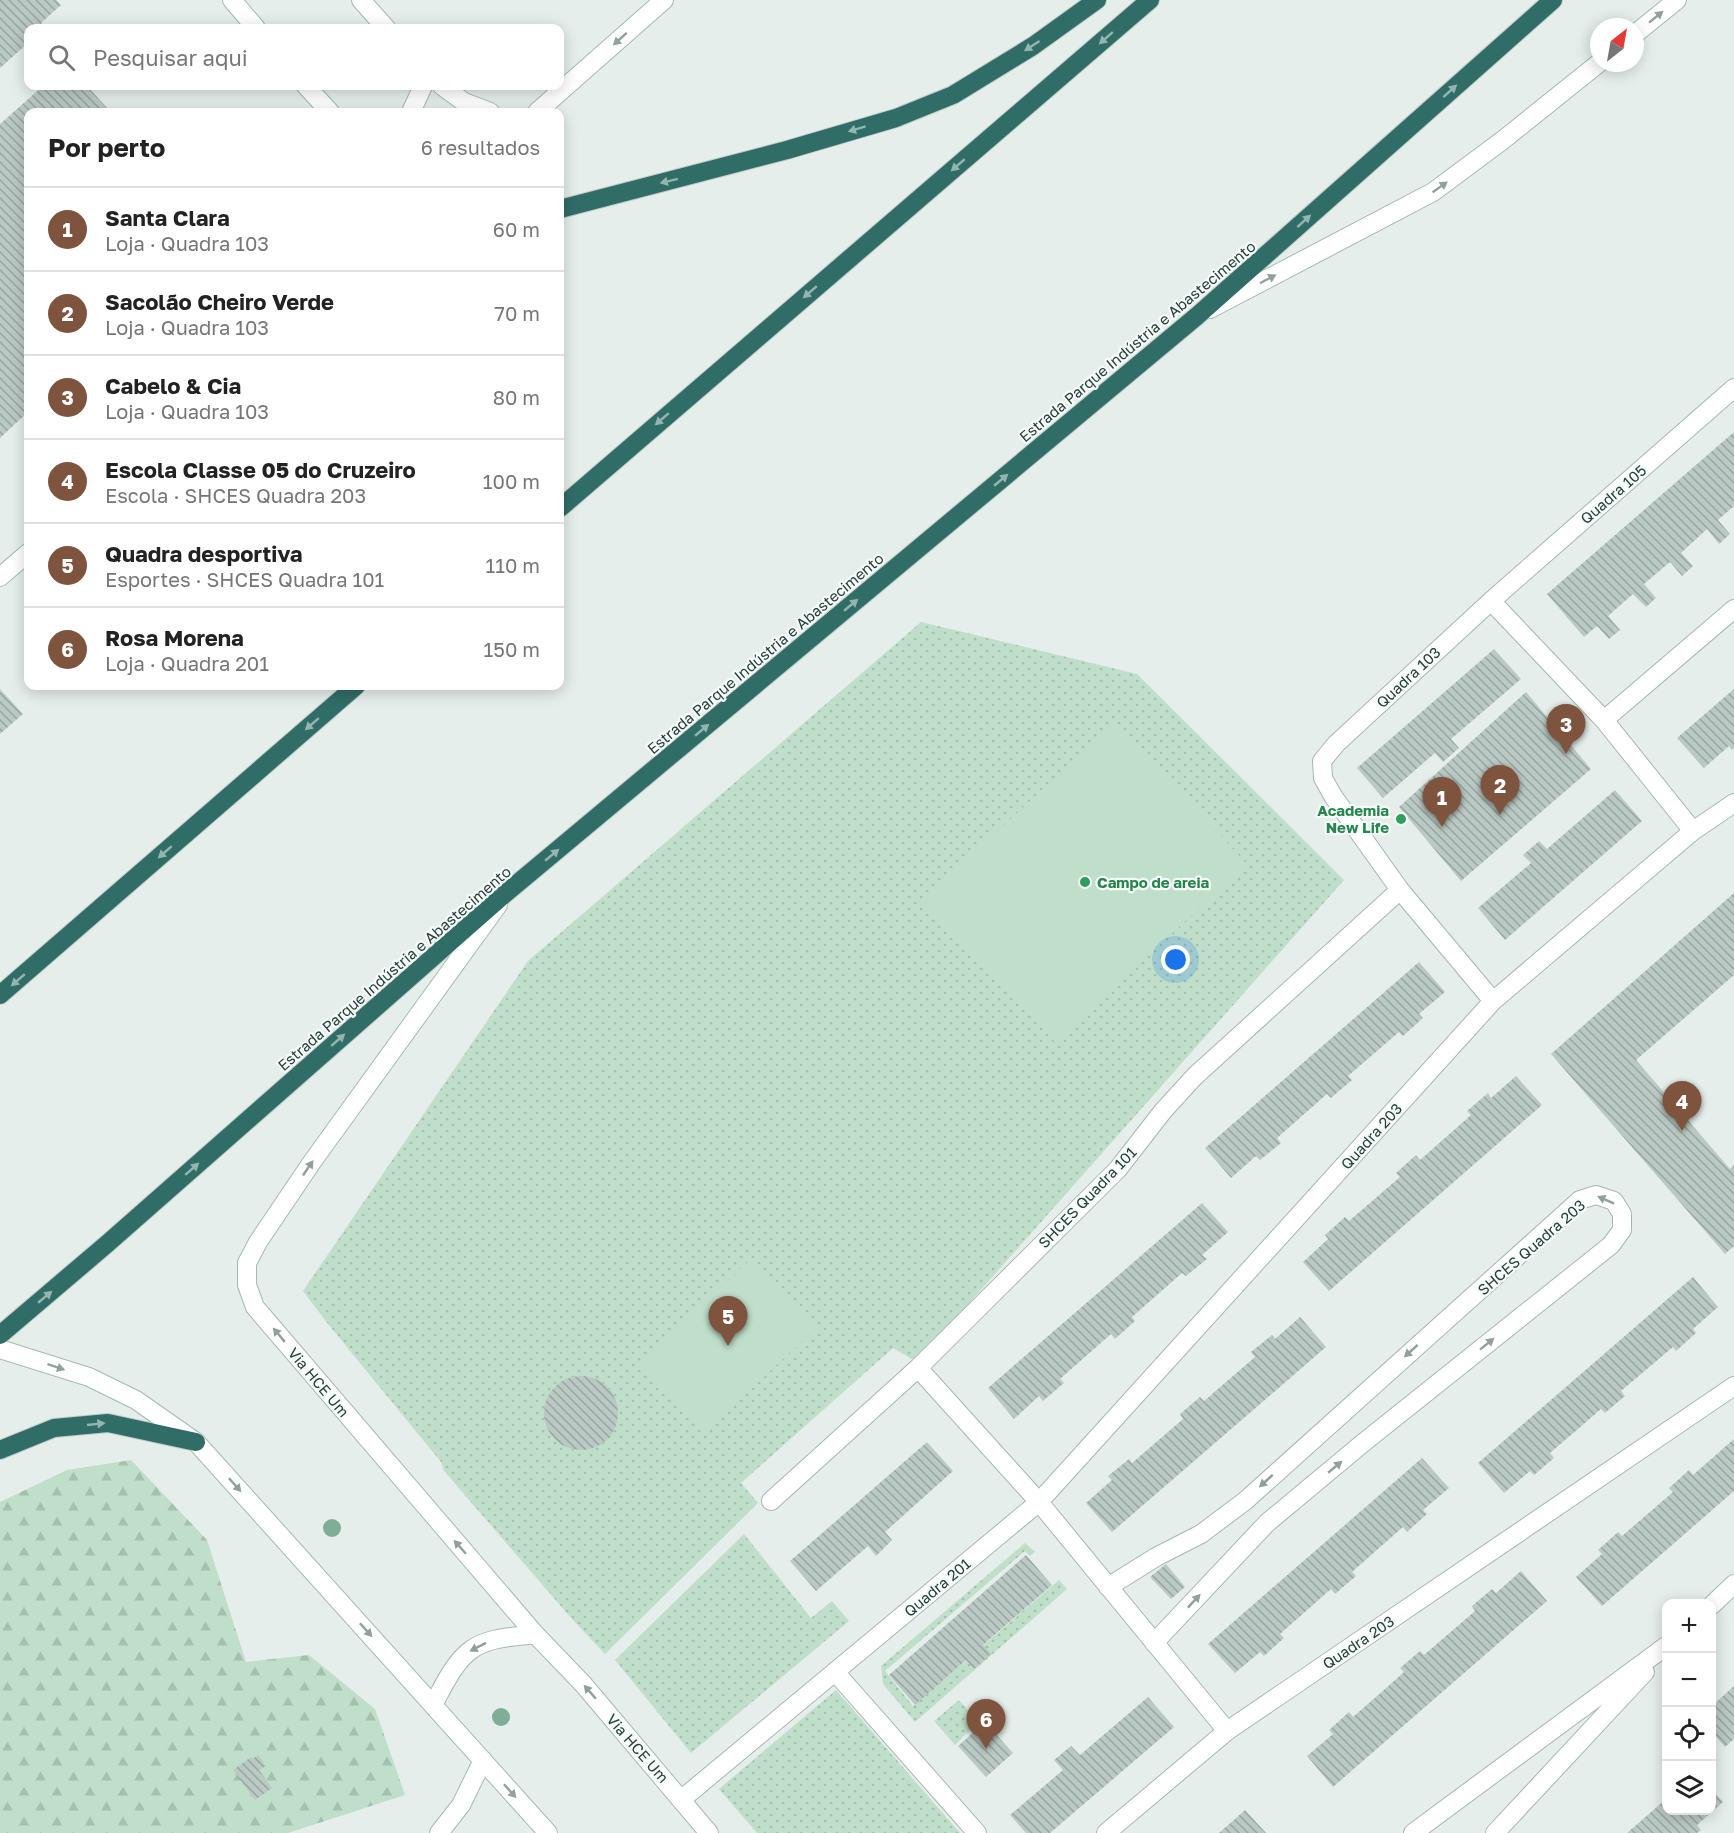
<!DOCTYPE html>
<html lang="pt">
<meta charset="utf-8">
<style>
body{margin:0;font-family:"Golos Text",sans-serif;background:#f6f6f6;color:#222}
.controls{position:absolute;right:18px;bottom:18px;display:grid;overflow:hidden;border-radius:12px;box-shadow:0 3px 15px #0003}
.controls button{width:54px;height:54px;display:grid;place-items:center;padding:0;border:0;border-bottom:2px solid #e0e0e0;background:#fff;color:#222;font:30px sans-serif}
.compass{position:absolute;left:1590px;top:18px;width:54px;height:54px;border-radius:50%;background:#fff;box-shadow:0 3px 15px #0003;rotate:31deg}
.you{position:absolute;left:1176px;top:960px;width:21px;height:21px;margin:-15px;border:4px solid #fff;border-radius:50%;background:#1a73e8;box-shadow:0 0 0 9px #1a73e833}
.badge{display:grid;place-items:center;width:39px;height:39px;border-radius:50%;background:#7f543e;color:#fff;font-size:20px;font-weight:700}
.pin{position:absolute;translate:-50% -50px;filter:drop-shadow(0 2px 3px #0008)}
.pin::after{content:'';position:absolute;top:32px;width:21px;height:18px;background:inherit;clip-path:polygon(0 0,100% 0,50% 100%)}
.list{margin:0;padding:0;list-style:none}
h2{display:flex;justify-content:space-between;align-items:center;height:78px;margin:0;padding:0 24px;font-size:26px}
h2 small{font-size:20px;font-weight:400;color:#767676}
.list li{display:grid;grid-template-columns:39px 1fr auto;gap:18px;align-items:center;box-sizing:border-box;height:84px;padding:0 24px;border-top:2px solid #e0e0e0}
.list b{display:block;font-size:22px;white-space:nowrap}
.list p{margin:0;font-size:20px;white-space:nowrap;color:#767676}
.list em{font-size:20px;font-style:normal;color:#767676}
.icon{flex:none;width:33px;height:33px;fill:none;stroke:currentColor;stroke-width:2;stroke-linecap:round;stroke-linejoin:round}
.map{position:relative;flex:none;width:1734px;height:1833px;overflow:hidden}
.search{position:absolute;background:#fff;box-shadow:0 3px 15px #0003;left:24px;top:24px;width:540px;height:66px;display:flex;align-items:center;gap:15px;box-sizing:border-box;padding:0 21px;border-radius:12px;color:#767676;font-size:22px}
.panel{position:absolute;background:#fff;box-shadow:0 3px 15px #0003;left:24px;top:108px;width:540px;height:582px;border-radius:12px}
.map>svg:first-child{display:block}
</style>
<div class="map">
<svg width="1734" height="1833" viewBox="0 0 1734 1833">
<defs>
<pattern id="forest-firs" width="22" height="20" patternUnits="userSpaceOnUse" patternTransform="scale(1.5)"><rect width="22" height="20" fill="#bfdfca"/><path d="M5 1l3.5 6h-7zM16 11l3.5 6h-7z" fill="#a4c0ae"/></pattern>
<pattern id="park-dots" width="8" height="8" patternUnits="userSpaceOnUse" patternTransform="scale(1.5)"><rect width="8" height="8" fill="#bfdfca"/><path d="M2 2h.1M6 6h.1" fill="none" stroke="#a4c0ae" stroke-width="1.8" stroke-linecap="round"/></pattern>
<pattern id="building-back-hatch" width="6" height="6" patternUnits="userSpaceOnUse" patternTransform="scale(1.5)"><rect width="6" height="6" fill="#bbc9c4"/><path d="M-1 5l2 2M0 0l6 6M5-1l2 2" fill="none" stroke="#98a5a0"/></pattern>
</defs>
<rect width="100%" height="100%" fill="#e5eeeb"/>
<!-- forest -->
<path fill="url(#forest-firs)" d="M131,1460L207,1540L246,1662L309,1655L375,1709L405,1795L288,1833H0V1502L67,1470Z"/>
<!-- park -->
<path fill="url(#park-dots)" d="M921,622L1137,674L1344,880L917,1362L893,1348L741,1483L758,1503L605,1654L572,1619L444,1471L441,1462L328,1324L303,1291L528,961Z
M744,1534L811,1618L832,1601L849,1621L691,1753L615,1660Z
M1025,1543L1035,1552L1030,1556L1025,1551L885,1671L913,1706L1059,1580L1067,1589L915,1722L883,1684L881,1666Z
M836,1690L960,1833H757L719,1789Z
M959,1700L978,1722L955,1745L934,1721Z"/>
<!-- pitch -->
<path fill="#bfdfca" d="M1115,722L1247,864L1055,1042L923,900Z
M751,1259L817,1327L704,1434L639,1365Z"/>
<!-- building -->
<path fill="url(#building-back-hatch)" d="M0,0H56L61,5L41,23L46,28H28V43L0,68Z
M43,86H87L111,112H28V358L25,360L28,364V412L0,438V124Z
M1734,432V506L1718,520L1730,534L1719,544L1707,529L1681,553L1693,566L1682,576L1670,562L1644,584L1656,598L1646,607L1633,594L1608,616L1620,630L1609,639L1597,626L1584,637L1547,594Z
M1494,649L1521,679L1451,739L1459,748L1443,762L1435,753L1383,798L1357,768Z
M0,689L23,714L0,734Z
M1734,689V748L1732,750L1729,746L1704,768L1677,738Z
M1526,692L1591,769L1461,881L1399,807Z
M1615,790L1642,821L1505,940L1478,908L1531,863L1523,855L1539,841L1547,849Z
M1734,893V975L1636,1060L1730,1169L1734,1165V1246L1725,1254L1551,1054Z
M1419,962L1445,992L1419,1014L1423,1018L1403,1036L1399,1032L1348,1076L1352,1080L1331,1098L1327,1094L1277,1138L1281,1143L1260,1160L1256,1156L1231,1178L1205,1148Z
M1516,1076L1542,1105L1329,1291L1303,1262L1328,1239L1325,1235L1345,1217L1349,1221L1400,1177L1396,1173L1416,1155L1420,1160L1471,1115L1467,1111L1488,1093L1491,1098Z
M1202,1203L1228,1232L1202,1255L1207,1259L1186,1276L1182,1273L1132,1317L1135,1321L1115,1339L1111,1334L1060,1379L1064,1383L1043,1401L1039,1396L1014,1419L988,1388Z
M1693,1277L1718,1307L1693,1329L1696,1333L1676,1351L1673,1347L1621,1391L1625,1396L1605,1413L1601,1409L1578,1429L1550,1453L1554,1458L1534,1475L1530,1471L1504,1493L1478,1463Z
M1300,1317L1326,1347L1112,1532L1086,1503L1112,1480L1108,1476L1129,1459L1132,1463L1183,1419L1180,1414L1200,1397L1204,1401L1255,1357L1251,1352L1272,1335L1275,1339Z
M544 1413a37 37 0 1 1 74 0a37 37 0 1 1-74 0Z
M1734,1439V1491L1602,1606L1576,1577L1602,1554L1598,1550L1618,1532L1622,1536L1673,1492L1669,1488L1689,1470L1693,1475Z
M927,1442L953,1471L885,1532L892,1540L876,1556L868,1546L816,1591L790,1561Z
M1422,1458L1449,1488L1423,1510L1427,1514L1407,1532L1403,1527L1352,1572L1356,1576L1335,1594L1331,1589L1280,1634L1284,1638L1264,1656L1260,1652L1235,1673L1208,1644Z
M1026,1555L1052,1585L983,1645L991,1654L974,1669L966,1660L915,1705L889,1675Z
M1166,1564L1185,1587L1171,1599L1150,1577Z
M1521,1571L1547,1601L1333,1787L1307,1756L1333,1734L1329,1730L1349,1712L1353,1717L1385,1689L1404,1672L1400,1668L1420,1651L1424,1655L1475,1611L1472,1606L1492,1589L1496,1593Z
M1734,1686V1739L1725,1747L1712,1732V1706Z
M1148,1697L1174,1727L1050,1833H1026L1010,1815L1063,1770L1054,1760L1071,1746L1080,1755Z
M985,1722L1013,1753L986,1777L958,1746Z
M258,1755L266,1766L259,1770L272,1788L255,1800L233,1770L251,1757L253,1759Z
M1712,1790L1723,1802L1697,1825L1701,1830L1697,1833H1627L1666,1799V1810H1712Z
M1245,1810L1266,1833H1219Z"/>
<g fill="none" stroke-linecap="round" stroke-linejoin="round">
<!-- lane casing -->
<g stroke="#a7b6b3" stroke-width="20">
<path id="lane" d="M1635,34L1677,0
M1210,309L1433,192L1503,140L1599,63"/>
</g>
<!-- street casing -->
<g stroke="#a7b6b3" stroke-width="20">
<path id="street" d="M1491,601L1604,720L1693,831
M1604,720L1734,609
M1493,1001L1400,890L1333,796L1323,778L1322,761L1336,744L1491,601L1734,388
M918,1368L1039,1502L1227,1731
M771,1501L918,1368L1118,1169L1163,1111L1195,1076L1400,890
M1108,1587L1156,1557L1201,1534L1245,1501L1580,1200L1596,1195L1614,1201L1622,1214V1230L1611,1245L1363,1443L1267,1523L1154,1643
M1712,1605L1734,1584
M836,1673L977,1833
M682,1799L1039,1502L1493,1001L1693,831L1734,803
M1106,1833L1227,1731L1734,1386
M1413,1833L1666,1646
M1495,1833L1645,1672"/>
</g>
<!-- secondary casing -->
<g stroke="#a4bab4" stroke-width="20">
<path id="secondary" d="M232,0L256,28
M361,0L386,28
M306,86L330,112
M442,86L464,102L490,112
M411,112L423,86
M537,112L664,0
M0,577L28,553
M498,905L312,1162L258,1242L247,1263V1285L255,1307L535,1634L583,1684L709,1833
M0,1349L89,1377L136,1400L196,1442L548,1833
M433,1705C443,1687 454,1662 471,1650C488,1637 514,1637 535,1634
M439,1833L461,1805L483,1760"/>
</g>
<!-- highway casing -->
<g stroke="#c2cac8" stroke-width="20">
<path id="highway" d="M560,209L787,150L896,118L953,95L1033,46L1097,0
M560,508L1150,0
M0,995L356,686
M0,1335L108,1243L507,892L1197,316L1553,0
M0,1450L54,1428L108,1423L196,1442"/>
</g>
<!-- lane -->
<use href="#lane" stroke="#fff" stroke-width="18"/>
<!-- street -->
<use href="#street" stroke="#fff" stroke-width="18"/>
<!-- secondary -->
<use href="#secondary" stroke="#fff" stroke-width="18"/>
<!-- highway -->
<use href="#highway" stroke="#306d66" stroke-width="18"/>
</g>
<!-- trees -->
<g fill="#80ad96">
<circle cx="332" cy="1528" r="9"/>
<circle cx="501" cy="1717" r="9"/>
</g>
<!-- one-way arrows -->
<defs><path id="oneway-solid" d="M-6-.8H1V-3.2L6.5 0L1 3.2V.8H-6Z" transform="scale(1.5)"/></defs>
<g fill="#92a09d">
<use href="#oneway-solid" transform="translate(1656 17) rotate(-39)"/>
<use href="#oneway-solid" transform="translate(620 39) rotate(138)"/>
<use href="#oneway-solid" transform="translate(1440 187) rotate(-35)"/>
<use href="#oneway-solid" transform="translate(1268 279) rotate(-28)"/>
<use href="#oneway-solid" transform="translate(308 1168) rotate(-56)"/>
<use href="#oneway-solid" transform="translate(1606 1200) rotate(-156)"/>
<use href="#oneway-solid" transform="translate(279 1335) rotate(-130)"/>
<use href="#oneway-solid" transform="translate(1487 1344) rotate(-39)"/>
<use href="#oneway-solid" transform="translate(1411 1351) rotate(138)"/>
<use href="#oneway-solid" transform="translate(56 1367) rotate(18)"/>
<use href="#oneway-solid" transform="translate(1335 1467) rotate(-40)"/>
<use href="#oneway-solid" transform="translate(1266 1481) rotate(138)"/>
<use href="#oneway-solid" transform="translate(235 1485) rotate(48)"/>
<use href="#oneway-solid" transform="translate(460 1547) rotate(-131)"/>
<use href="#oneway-solid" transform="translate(1194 1601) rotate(-47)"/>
<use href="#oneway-solid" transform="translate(366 1630) rotate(48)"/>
<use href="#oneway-solid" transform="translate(478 1647) rotate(153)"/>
<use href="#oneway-solid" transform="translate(590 1692) rotate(-131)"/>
<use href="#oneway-solid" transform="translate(510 1791) rotate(48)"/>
</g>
<g fill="#93b4b0">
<use href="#oneway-solid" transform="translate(1106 38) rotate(139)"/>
<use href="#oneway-solid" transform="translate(1032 46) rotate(147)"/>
<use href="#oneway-solid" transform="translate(1450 91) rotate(-42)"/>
<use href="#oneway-solid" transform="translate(857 129) rotate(163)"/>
<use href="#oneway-solid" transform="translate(958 165) rotate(139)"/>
<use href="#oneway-solid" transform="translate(669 181) rotate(166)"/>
<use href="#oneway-solid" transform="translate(1304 221) rotate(-42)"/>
<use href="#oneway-solid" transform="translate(810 292) rotate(139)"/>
<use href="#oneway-solid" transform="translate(662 419) rotate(139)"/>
<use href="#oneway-solid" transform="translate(1001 480) rotate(-40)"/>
<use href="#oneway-solid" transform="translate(851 605) rotate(-40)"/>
<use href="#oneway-solid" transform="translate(312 724) rotate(139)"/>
<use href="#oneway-solid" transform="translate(702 730) rotate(-40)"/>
<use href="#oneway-solid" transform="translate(165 852) rotate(139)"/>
<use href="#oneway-solid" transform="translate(552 855) rotate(-40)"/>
<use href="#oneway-solid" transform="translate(18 980) rotate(139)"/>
<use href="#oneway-solid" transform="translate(338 1040) rotate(-41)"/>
<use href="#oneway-solid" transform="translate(192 1169) rotate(-41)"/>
<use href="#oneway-solid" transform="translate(45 1297) rotate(-40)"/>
<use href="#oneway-solid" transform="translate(96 1424) rotate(-6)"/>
</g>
<!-- markers -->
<g fill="#2e9e5b" stroke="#f6faf9" stroke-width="2">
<circle cx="1401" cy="819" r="6"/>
<circle cx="1085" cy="882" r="6"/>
</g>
<g text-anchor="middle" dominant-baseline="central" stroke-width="4.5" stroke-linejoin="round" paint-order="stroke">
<!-- street labels -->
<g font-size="15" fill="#24403b" stroke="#f6faf9">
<text transform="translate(1137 341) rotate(-40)">Estrada Parque Indústria e Abastecimento</text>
<text transform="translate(1613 494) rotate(-41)">Quadra 105</text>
<text transform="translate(765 653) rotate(-40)">Estrada Parque Indústria e Abastecimento</text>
<text transform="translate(1408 677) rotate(-43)">Quadra 103</text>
<text transform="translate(394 968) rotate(-41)">Estrada Parque Indústria e Abastecimento</text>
<text transform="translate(1371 1136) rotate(-48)">Quadra 203</text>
<text transform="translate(1087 1197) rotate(-46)">SHCES Quadra 101</text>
<text transform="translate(1531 1247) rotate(-41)">SHCES Quadra 203</text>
<text transform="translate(319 1382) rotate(50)">Via HCE Um</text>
<text transform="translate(937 1587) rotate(-40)">Quadra 201</text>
<text transform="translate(1358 1642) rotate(-34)">Quadra 203</text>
<text transform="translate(638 1748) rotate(49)">Via HCE Um</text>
</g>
<!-- leisure labels -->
<g font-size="15" font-weight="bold" fill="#27864d" stroke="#f6faf9" text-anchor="end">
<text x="1389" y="810">Academia<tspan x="1389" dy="17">New Life</tspan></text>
<text x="1097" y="882" text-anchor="start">Campo de areia</text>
</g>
</g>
</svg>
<div class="controls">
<button>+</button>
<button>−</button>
<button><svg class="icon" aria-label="locate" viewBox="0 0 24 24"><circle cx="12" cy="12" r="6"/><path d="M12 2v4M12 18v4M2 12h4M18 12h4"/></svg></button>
<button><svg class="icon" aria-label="layers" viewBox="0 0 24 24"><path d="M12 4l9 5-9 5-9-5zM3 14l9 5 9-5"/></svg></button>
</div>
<svg class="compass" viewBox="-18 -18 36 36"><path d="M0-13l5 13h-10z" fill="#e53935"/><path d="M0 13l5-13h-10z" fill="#767676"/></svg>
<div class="you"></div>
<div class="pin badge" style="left:1442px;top:827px">1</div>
<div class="pin badge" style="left:1500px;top:815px">2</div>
<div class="pin badge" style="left:1566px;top:754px">3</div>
<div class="pin badge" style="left:1682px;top:1131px">4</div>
<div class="pin badge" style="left:728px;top:1346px">5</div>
<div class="pin badge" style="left:986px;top:1749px">6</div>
<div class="search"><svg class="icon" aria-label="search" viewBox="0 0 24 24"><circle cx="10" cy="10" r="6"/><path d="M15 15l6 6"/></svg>Pesquisar aqui</div>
<section class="panel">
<h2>Por perto<small>6 resultados</small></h2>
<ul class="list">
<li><span class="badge">1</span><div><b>Santa Clara</b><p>Loja · Quadra 103</p></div><em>60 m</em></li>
<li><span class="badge">2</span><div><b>Sacolão Cheiro Verde</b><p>Loja · Quadra 103</p></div><em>70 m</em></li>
<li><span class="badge">3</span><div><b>Cabelo &amp; Cia</b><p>Loja · Quadra 103</p></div><em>80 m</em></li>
<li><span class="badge">4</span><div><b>Escola Classe 05 do Cruzeiro</b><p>Escola · SHCES Quadra 203</p></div><em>100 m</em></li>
<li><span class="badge">5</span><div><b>Quadra desportiva</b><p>Esportes · SHCES Quadra 101</p></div><em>110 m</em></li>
<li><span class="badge">6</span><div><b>Rosa Morena</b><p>Loja · Quadra 201</p></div><em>150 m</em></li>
</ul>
</section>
</div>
